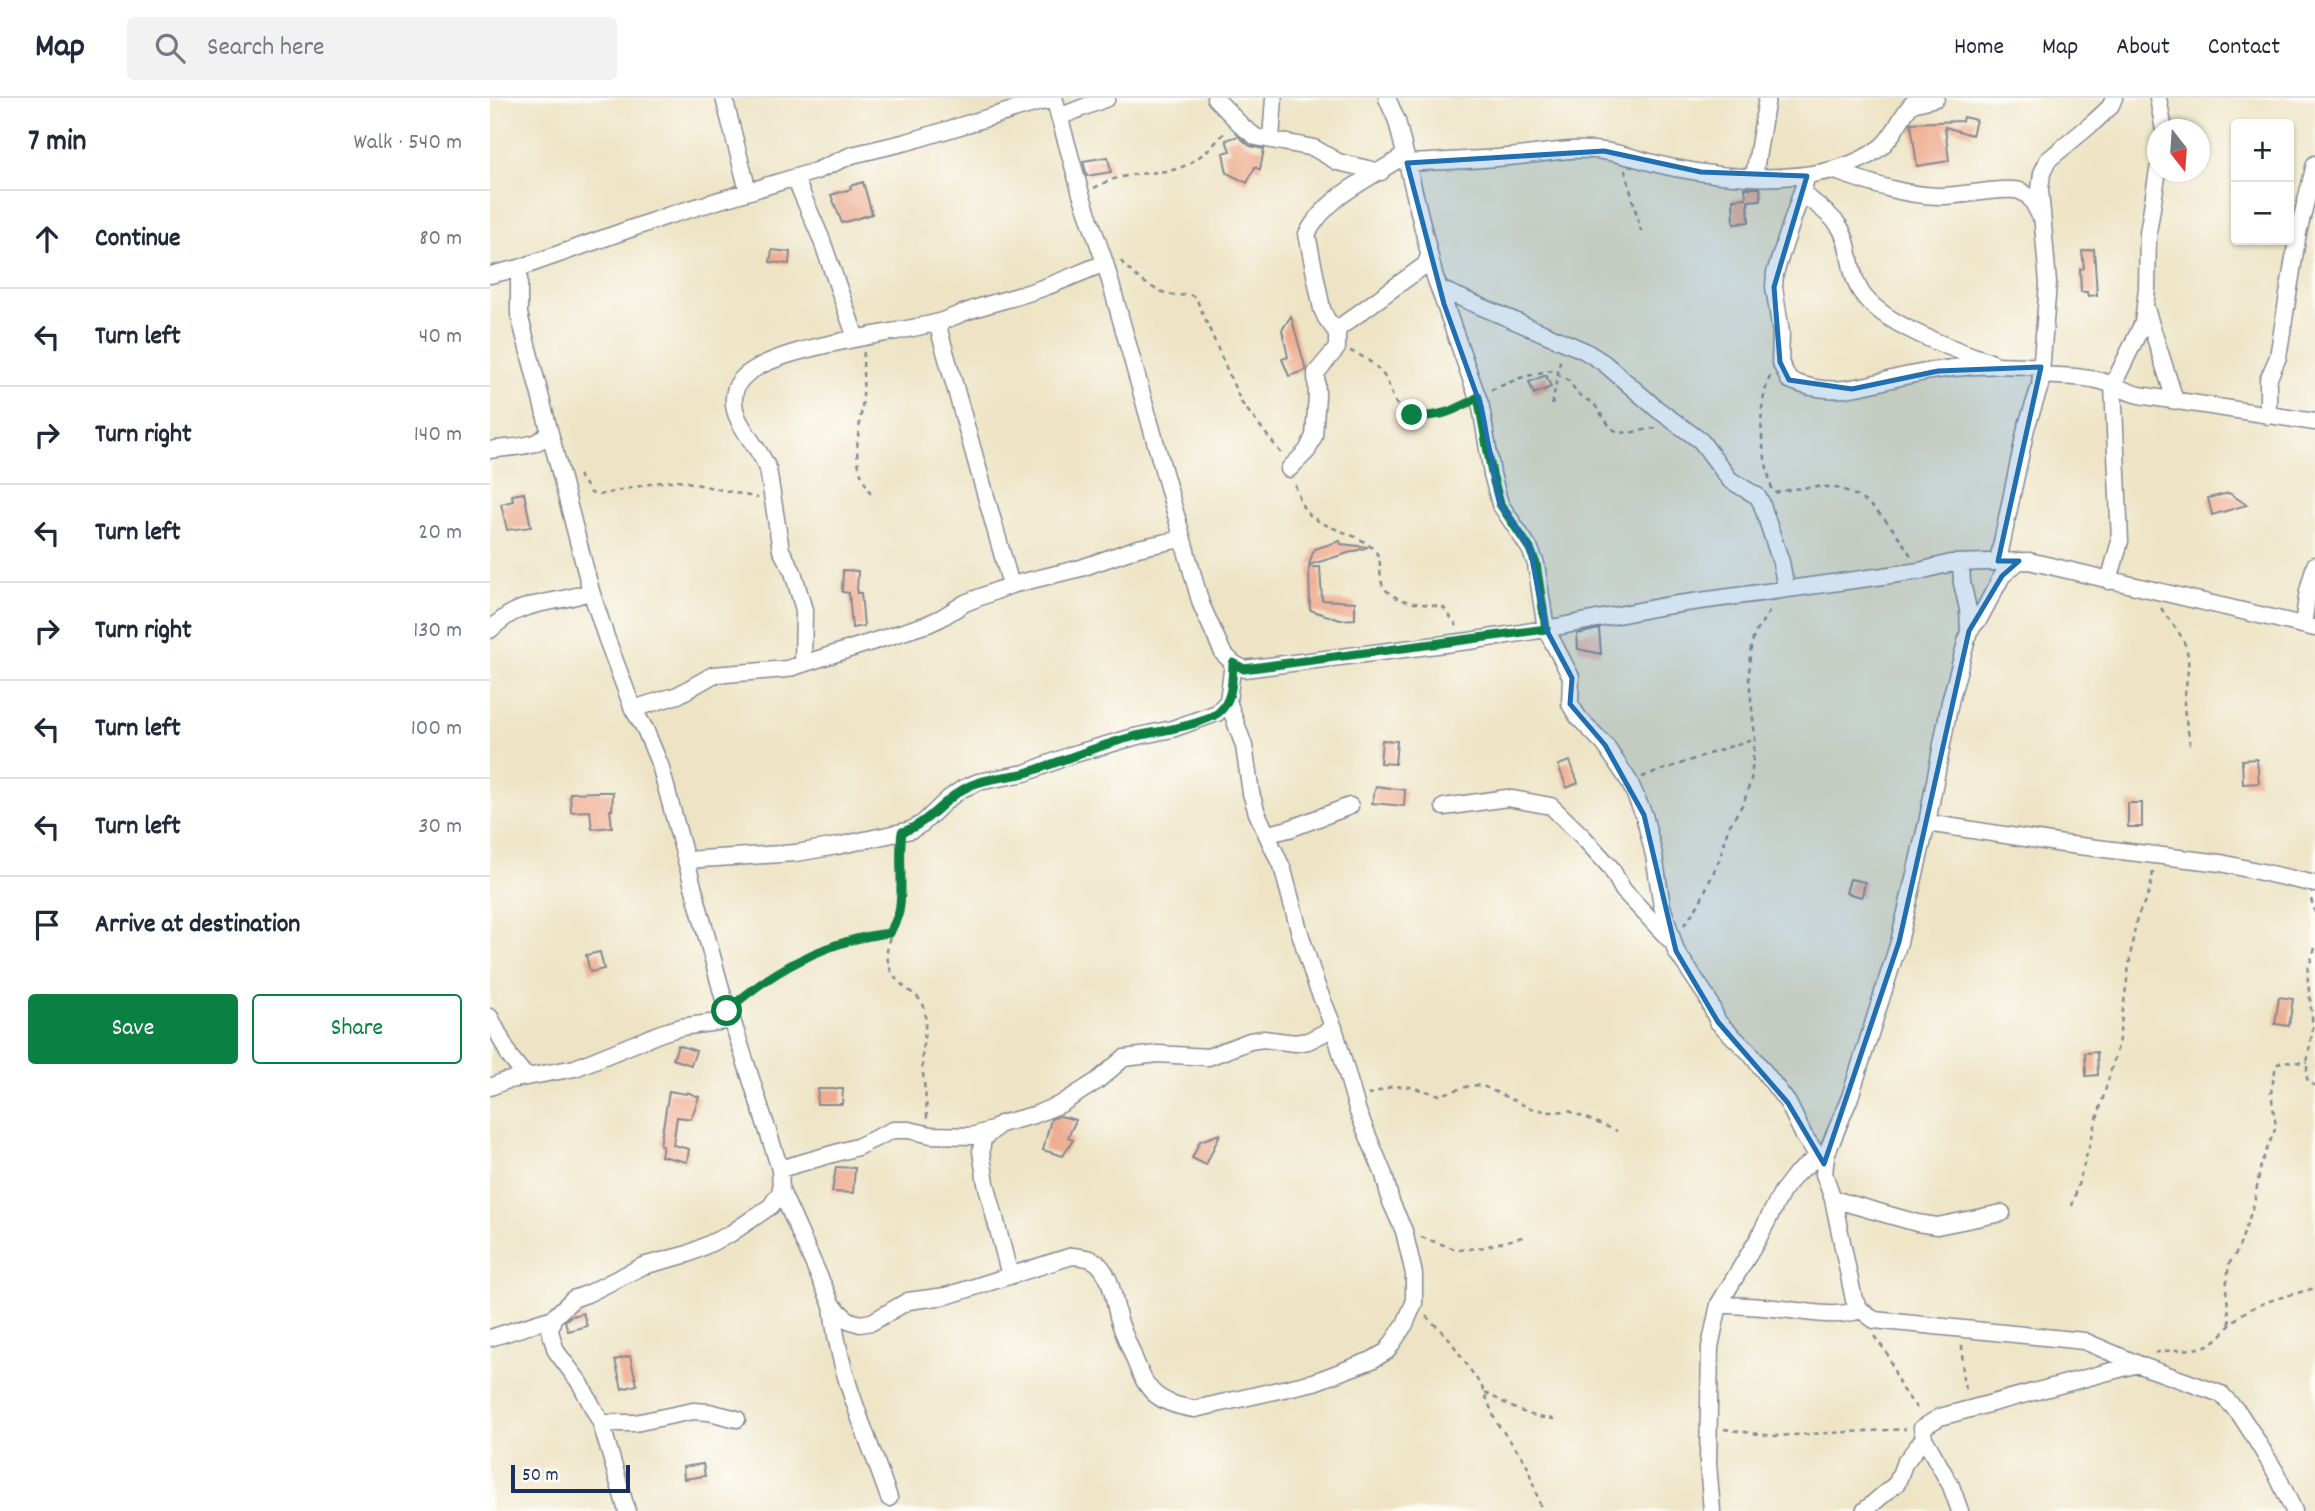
<!DOCTYPE html>
<meta charset="utf-8">
<style>
body{margin:0;font-family:Dekko,sans-serif;background:#f2f2f3;color:#1f2937}
.controls{position:absolute;right:21px;top:21px;display:grid;overflow:hidden;border-radius:7px;box-shadow:0 2px 5px #0004}
.controls button{width:63px;height:63px;display:grid;place-items:center;padding:0;border:0;border-bottom:2px solid #e0e1e3;background:#fff;color:#1f2937;font:35px sans-serif}
.compass{position:absolute;left:1657px;top:21px;width:63px;height:63px;border-radius:50%;background:#fff;box-shadow:0 2px 5px #0004;rotate:163deg}
.scale{position:absolute;left:21px;bottom:18px;width:119px;box-sizing:border-box;padding-left:7px;border:4px solid #1b2f5e;border-top:0;font-size:19px;line-height:24px;white-space:nowrap;color:#1b2f5e;-webkit-text-stroke:5px #fdfcf7;paint-order:stroke}
.stop{position:absolute;width:21px;height:21px;margin:-16px;border:5px solid #0b8043;border-radius:50%;background:#fff}
.stop.end{background:#0b8043;border-color:#fff;box-shadow:0 2px 7px #0008}
.list{margin:0;padding:0;list-style:none}
h2{display:flex;justify-content:space-between;align-items:center;height:91px;margin:0;padding:0 28px;font-size:30px}
h2 small{font-size:23px;font-weight:400;color:#747a83}
.list li{display:grid;grid-template-columns:46px 1fr auto;gap:21px;align-items:center;box-sizing:border-box;height:98px;padding:0 28px;border-top:2px solid #e0e1e3}
.list b{display:block;font-size:26px;white-space:nowrap}
.list em{font-size:23px;font-style:normal;color:#747a83}
.actions{display:flex;gap:14px;padding:21px 28px}
.actions a{flex:1;padding:16px 0;border:2px solid #0b8043;border-radius:7px;text-align:center;font-size:24px;color:#0b8043}
.actions .main{background:#0b8043;color:#fff}
.icon{flex:none;width:38px;height:38px;fill:none;stroke:currentColor;stroke-width:2;stroke-linecap:round;stroke-linejoin:round}
.map{position:relative;flex:none;width:1825px;height:1413px;overflow:hidden}
header{display:flex;align-items:center;gap:42px;box-sizing:border-box;height:98px;padding:0 35px;background:#fff;border-bottom:2px solid #e0e1e3}
header strong{font-size:33px}
nav{display:flex;gap:38px;margin-inline-start:auto;font-size:24px}
.search{width:490px;height:63px;background:#f2f2f3;display:flex;align-items:center;gap:18px;box-sizing:border-box;padding:0 24px;border-radius:7px;color:#747a83;font-size:26px}
main{display:flex}
aside{flex:1;background:#fff}
.map>svg:first-child{display:block}
</style>
<header>
<strong>Map</strong>
<div class="search"><svg class="icon" aria-label="search" viewBox="0 0 24 24"><circle cx="10" cy="10" r="6"/><path d="M15 15l6 6"/></svg>Search here</div>
<nav><a>Home</a><a>Map</a><a>About</a><a>Contact</a></nav>
</header>
<main>
<aside>
<h2>7 min<small>Walk · 540 m</small></h2>
<ul class="list">
<li><svg class="icon" aria-label="ahead" viewBox="0 0 24 24"><path d="M12 20V5M6 11l6-6 6 6"/></svg><div><b>Continue</b></div><em>80 m</em></li>
<li><svg class="icon" aria-label="left" viewBox="0 0 24 24"><path d="M17 20v-9H6M10 6l-5 5 5 5"/></svg><div><b>Turn left</b></div><em>40 m</em></li>
<li><svg class="icon" aria-label="right" viewBox="0 0 24 24"><path d="M7 20v-9h11M14 6l5 5-5 5"/></svg><div><b>Turn right</b></div><em>140 m</em></li>
<li><svg class="icon" aria-label="left" viewBox="0 0 24 24"><path d="M17 20v-9H6M10 6l-5 5 5 5"/></svg><div><b>Turn left</b></div><em>20 m</em></li>
<li><svg class="icon" aria-label="right" viewBox="0 0 24 24"><path d="M7 20v-9h11M14 6l5 5-5 5"/></svg><div><b>Turn right</b></div><em>130 m</em></li>
<li><svg class="icon" aria-label="left" viewBox="0 0 24 24"><path d="M17 20v-9H6M10 6l-5 5 5 5"/></svg><div><b>Turn left</b></div><em>100 m</em></li>
<li><svg class="icon" aria-label="left" viewBox="0 0 24 24"><path d="M17 20v-9H6M10 6l-5 5 5 5"/></svg><div><b>Turn left</b></div><em>30 m</em></li>
<li><svg class="icon" aria-label="arrive" viewBox="0 0 24 24"><path d="M6 21V4h12l-3 4 3 4H6"/></svg><div><b>Arrive at destination</b></div></li>
</ul>
<div class="actions"><a class="main">Save</a><a>Share</a></div>
</aside>
<div class="map">
<svg width="1825" height="1413" viewBox="0 0 1825 1413">
<rect width="100%" height="100%" fill="#fdfcf7"/>
<filter id="ink" filterUnits="userSpaceOnUse"><feTurbulence type="fractalNoise" baseFrequency=".0143" numOctaves="2"/><feDisplacementMap in="SourceGraphic" scale="14" xChannelSelector="R" yChannelSelector="G"/><feConvolveMatrix kernelMatrix="1 2 1 2 8 2 1 2 1" color-interpolation-filters="sRGB"/></filter>
<filter id="wash" filterUnits="userSpaceOnUse"><feTurbulence type="fractalNoise" baseFrequency=".00686" numOctaves="4" result="noise"/><feDisplacementMap in="SourceGraphic" scale="28" xChannelSelector="R" yChannelSelector="G"/><feGaussianBlur stdDeviation="1.57" result="paint"/><feColorMatrix in="noise" values="0 0 0 0 0 0 0 0 0 0 0 0 0 0 0 0 0 1.4 0 .05"/><feComposite in="paint" operator="in"/></filter>
<g filter="url(#wash)">
<rect width="100%" height="100%" fill="#eee4c5"/>
<g id="blocks">
<!-- building -->
<path fill="#efae93" d="M1473,19L1486,22L1482,37L1455,29L1459,63L1427,68L1421,25L1472,23Z
M748,38L760,48L774,51L770,72L765,69L757,85L737,75L733,55L740,53L736,42Z
M618,59L621,74L597,78L593,63Z
M373,84L382,116L352,125L341,97L361,91L360,88Z
M1255,90H1270L1271,102L1258,103L1259,124L1244,126L1243,101L1256,100Z
M1604,151L1607,197L1598,198L1597,194H1591L1590,171L1594,170L1592,153Z
M282,152L300,154L299,166L280,164Z
M801,218L816,272L799,278L792,261L798,259L792,232Z
M1056,277L1061,289L1044,296L1039,284Z
M34,395L41,429L17,432L11,406L23,403L22,397Z
M1739,395L1757,407L1722,417L1718,400Z
M850,443L851,446L878,449L819,467L824,451Z
M819,469H830L832,502L865,504V521L850,522L820,512Z
M353,472L368,473L367,495H371L374,528L362,530L359,495L352,494Z
M1109,531L1111,556L1088,551L1087,536Z
M892,642L907,643L905,666L890,665Z
M1767,661L1769,685L1753,686L1752,662Z
M1080,663L1088,685L1077,690L1068,667Z
M886,688L915,692L914,708L882,705Z
M108,694H123L122,712H120L122,729L102,731L100,713L81,714L80,695Z
M1638,705H1652V729H1638Z
M1360,781L1375,784L1372,799L1356,795Z
M110,854L114,871L100,874L96,857Z
M1789,899L1803,901L1799,928L1785,926Z
M188,947L206,953L201,967L183,961Z
M1607,954L1608,977L1596,978L1595,955Z
M328,991H353L352,1006H327Z
M179,993L196,996L197,994L209,999L201,1021L187,1019L183,1047L199,1051L197,1064L171,1058L173,1047H170Z
M570,1018L586,1022L578,1039L583,1042L573,1058L553,1052L561,1021Z
M730,1036L716,1067L702,1060L710,1043Z
M346,1069L365,1070L363,1095L342,1094Z
M93,1215L97,1228L78,1233L75,1223L79,1219Z
M140,1258L147,1287L132,1291L125,1262Z
M213,1366L215,1378L194,1381L193,1369Z"/>
</g>
</g>
<g filter="url(#ink)">
<use href="#blocks" fill-opacity="0" stroke="#848a92" stroke-width="2"/>
<g fill="none" stroke-linecap="round" stroke-linejoin="round">
<!-- street casing -->
<g stroke="#848a92" stroke-width="19">
<path id="street" d="M234,0L258,93
M564,0L591,96L615,165L711,506L733,555L743,565L754,571L979,543L1056,531L1174,508L1430,473L1461,465L1539,463L1825,530
M725,0L753,29L766,39L824,50L848,64L891,74
M897,0L907,23L944,176L991,309L1002,376L1010,406L1040,451L1046,466L1056,531L1081,579L1080,606L1088,619L1115,647L1139,683L1154,717L1164,757L1172,808L1186,853L1217,899L1228,924L1260,955L1298,1005L1314,1038L1334,1066
M1668,0L1674,32
M569,19L617,0
M781,41L784,0
M917,65C954,63 991,62 1028,58C1057,55 1084,49 1113,53C1137,56 1161,66 1185,70C1244,82 1341,89 1391,49C1405,37 1410,19 1422,6L1446,0
M1342,72C1377,84 1411,97 1448,98C1469,99 1514,88 1530,93C1541,97 1545,108 1550,118
M1264,78L1277,0
M1317,78L1285,175L1284,189L1291,235L1290,264L1299,282C1344,301 1372,287 1415,278C1459,268 1507,265 1551,269
M305,80L331,140L366,240
M1313,95C1324,106 1340,115 1349,128C1362,147 1358,175 1371,194C1392,227 1466,252 1503,265
M29,170V216L101,493L116,539L143,611L155,631L170,667L237,913L242,922L290,1071L291,1093L281,1108L240,1136L198,1156L153,1168L97,1196L83,1201L63,1220L60,1233L66,1253L90,1285L111,1325L137,1413
M0,177L29,170L177,118L326,73L362,57L417,44L550,4L565,2
M950,191L1095,253L1114,265L1167,311L1211,343L1240,382L1267,398L1271,404L1291,464L1296,490
M1656,211L1685,302
M447,225L521,487
M847,235L836,220L832,211L817,136C838,96 880,81 915,57
M1551,277C1574,279 1602,278 1623,287C1633,291 1639,295 1649,297L1825,324
M1778,318V282L1788,259L1808,135L1825,66
M0,352C17,348 53,352 59,331
M799,371L817,353L824,338L827,298L826,275L847,250V235L850,229L935,167L939,158
M1508,463L1536,330L1550,288L1558,185L1550,92L1552,75L1558,62L1604,24L1620,9L1624,0
M1471,465L1472,485L1478,511L1479,533L1460,604L1437,725L1409,844L1360,999L1336,1057L1334,1076L1343,1101L1364,1202L1371,1212L1384,1222L1594,1243L1655,1269L1731,1296L1749,1315L1762,1335L1785,1373L1804,1413
M1619,483L1630,443L1623,287L1653,225L1657,191L1658,135L1668,72
M1813,527L1818,493L1825,467
M0,532C7,526 14,519 22,515C47,502 76,504 101,493
M1479,533L1489,521L1512,478L1529,463
M313,566L314,512L303,474L291,452L278,371C268,345 235,320 246,290C260,249 411,236 449,224C461,220 472,215 484,211C508,203 532,198 555,189C575,182 594,173 615,165
M143,611L188,597L223,577L297,571L438,526L451,520L475,505L521,487L591,470L648,450L691,441
M954,709L1017,700L1061,708L1092,738L1121,770L1133,792L1179,841
M1437,725L1573,746L1731,765L1825,786
M778,736L799,731L860,708
M196,762L306,755L347,748L421,732L433,725L458,701L472,691L488,684L535,675L581,657L644,639L682,631L727,615L738,603L743,565
M0,919L20,959L36,979
M0,989L15,983L85,970L171,935L191,929L242,922
M290,1071L367,1049L403,1032H419L441,1037L482,1038L502,1032
M291,1093L342,1207L358,1222L370,1226L382,1224L418,1203L456,1198L582,1158C589,1159 597,1159 603,1162C620,1172 623,1197 627,1214C629,1226 635,1238 640,1250C655,1288 660,1305 705,1311L824,1284L882,1262L897,1253L915,1226L924,1205V1176L914,1133L901,1104L894,1077L868,1014L844,930L826,886L809,832L793,772L767,715L761,695L754,648L738,603
M1343,1101L1427,1125L1447,1128L1512,1115
M520,1178L496,1085L491,1053L493,1041L510,1026L544,1017L571,1006L607,983L634,960L668,956L718,959L760,943L773,941L805,945L818,943L844,930
M1229,1206C1247,1208 1266,1208 1284,1210C1314,1213 1342,1221 1371,1212
M342,1207C347,1274 378,1338 399,1400
M0,1240L63,1220
M111,1325H145L203,1313L219,1314L247,1321
M1434,1340L1461,1388L1470,1413
M1222,1413L1218,1366L1220,1249L1229,1206L1268,1141L1292,1094L1306,1076L1327,1059
M1374,1413L1407,1385L1414,1366L1434,1340L1432,1330L1450,1319L1648,1266"/>
</g>
<!-- path -->
<path stroke="#848a92" stroke-width="2.5" stroke-dasharray="5 5" stroke-linecap="butt" d="M1135,72L1151,133
M604,90C630,75 649,77 677,73C700,70 721,51 735,34
M631,163C643,178 664,194 684,197C693,199 698,194 706,200L751,304L791,355
M860,253C874,258 890,269 897,283C901,291 902,301 908,308C923,328 956,316 974,307
M374,254C372,269 374,283 373,298C370,341 357,361 384,400
M1280,278C1265,317 1272,351 1282,391
M1001,292L1030,280L1060,272L1079,283L1088,296L1104,306L1121,330L1128,334L1138,335L1166,330
M1062,307L1071,258
M88,377L101,395L109,397L164,385L188,382L268,400
M805,387C808,395 810,405 815,412C832,433 867,432 885,453C895,464 885,482 897,493C913,508 936,504 954,510L967,528
M1285,395C1305,390 1331,386 1351,391C1381,400 1406,432 1421,458
M1671,510C1680,524 1693,536 1697,553C1701,571 1694,590 1694,609C1695,621 1699,635 1700,647
M1152,679L1265,640
M409,752C411,773 415,796 409,817C404,833 394,844 398,863C403,890 430,894 434,909C438,925 432,946 432,963C433,982 437,1002 437,1022
M1821,801L1825,815
M1194,827L1209,806L1230,760L1238,730L1254,704L1261,682L1265,640L1259,581L1260,555L1264,536L1282,510
M1825,850L1817,874L1823,929L1817,965V981L1825,988
M250,902C294,868 344,841 400,835
M878,997L903,988L921,989L950,997L982,987L993,988L1040,1010L1060,1014L1079,1013L1127,1033
M1582,1108L1628,948L1642,846L1647,820L1660,792L1663,774
M931,1139L968,1152L990,1150L1036,1138
M936,1218L958,1239L992,1289L1006,1324L1036,1364L1052,1413
M1740,1226L1736,1191L1739,1166L1748,1152L1764,1106L1771,1066L1786,1029L1781,995L1786,967L1794,963L1817,965
M1384,1238L1397,1255L1411,1290L1429,1313
M1472,1247L1473,1283L1477,1295
M1665,1255C1681,1250 1702,1254 1718,1247C1734,1239 1739,1224 1754,1215C1774,1202 1802,1197 1825,1190
M995,1294C1020,1308 1039,1321 1068,1321
M1234,1331L1283,1338L1416,1331"/>
<!-- street -->
<use href="#street" stroke="#fff" stroke-width="16"/>
</g>
</g>
<g fill="none" stroke-linecap="round" stroke-linejoin="round" filter="url(#ink)">
<!-- route -->
<path stroke="#0b8043" stroke-width="9" d="M237,913C282,872 340,841 400,835C403,828 407,821 409,814C414,787 408,761 412,734C442,725 456,695 487,685C503,679 522,679 539,674C575,662 609,647 646,638C666,634 712,627 728,615C743,603 742,583 743,565L754,571L1056,531L1046,466L1040,451L1010,406L1002,376L988,299C967,312 947,321 922,317"/>
</g>
<!-- marked area -->
<path fill="#1f6fb2" fill-opacity="0.2" stroke="#1f6fb2" stroke-width="5" stroke-linejoin="round" d="M1114,53L1211,74L1317,78L1284,189L1290,264L1299,282L1362,291L1448,273L1551,269L1508,463H1529L1512,478L1479,533L1409,844L1334,1066L1298,1005L1228,924L1186,853L1154,717L1115,647L1080,606L1082,580L1056,531L1040,451L1010,406L991,309L954,206L917,65Z"/>
</svg>
<div class="controls">
<button>+</button>
<button>−</button>
</div>
<svg class="compass" viewBox="-18 -18 36 36"><path d="M0-13l5 13h-10z" fill="#e53935"/><path d="M0 13l5-13h-10z" fill="#747a83"/></svg>
<div class="scale">50 m</div>
<div class="stop" style="left:237px;top:913px"></div>
<div class="stop end" style="left:922px;top:317px"></div>
</div>
</main>
